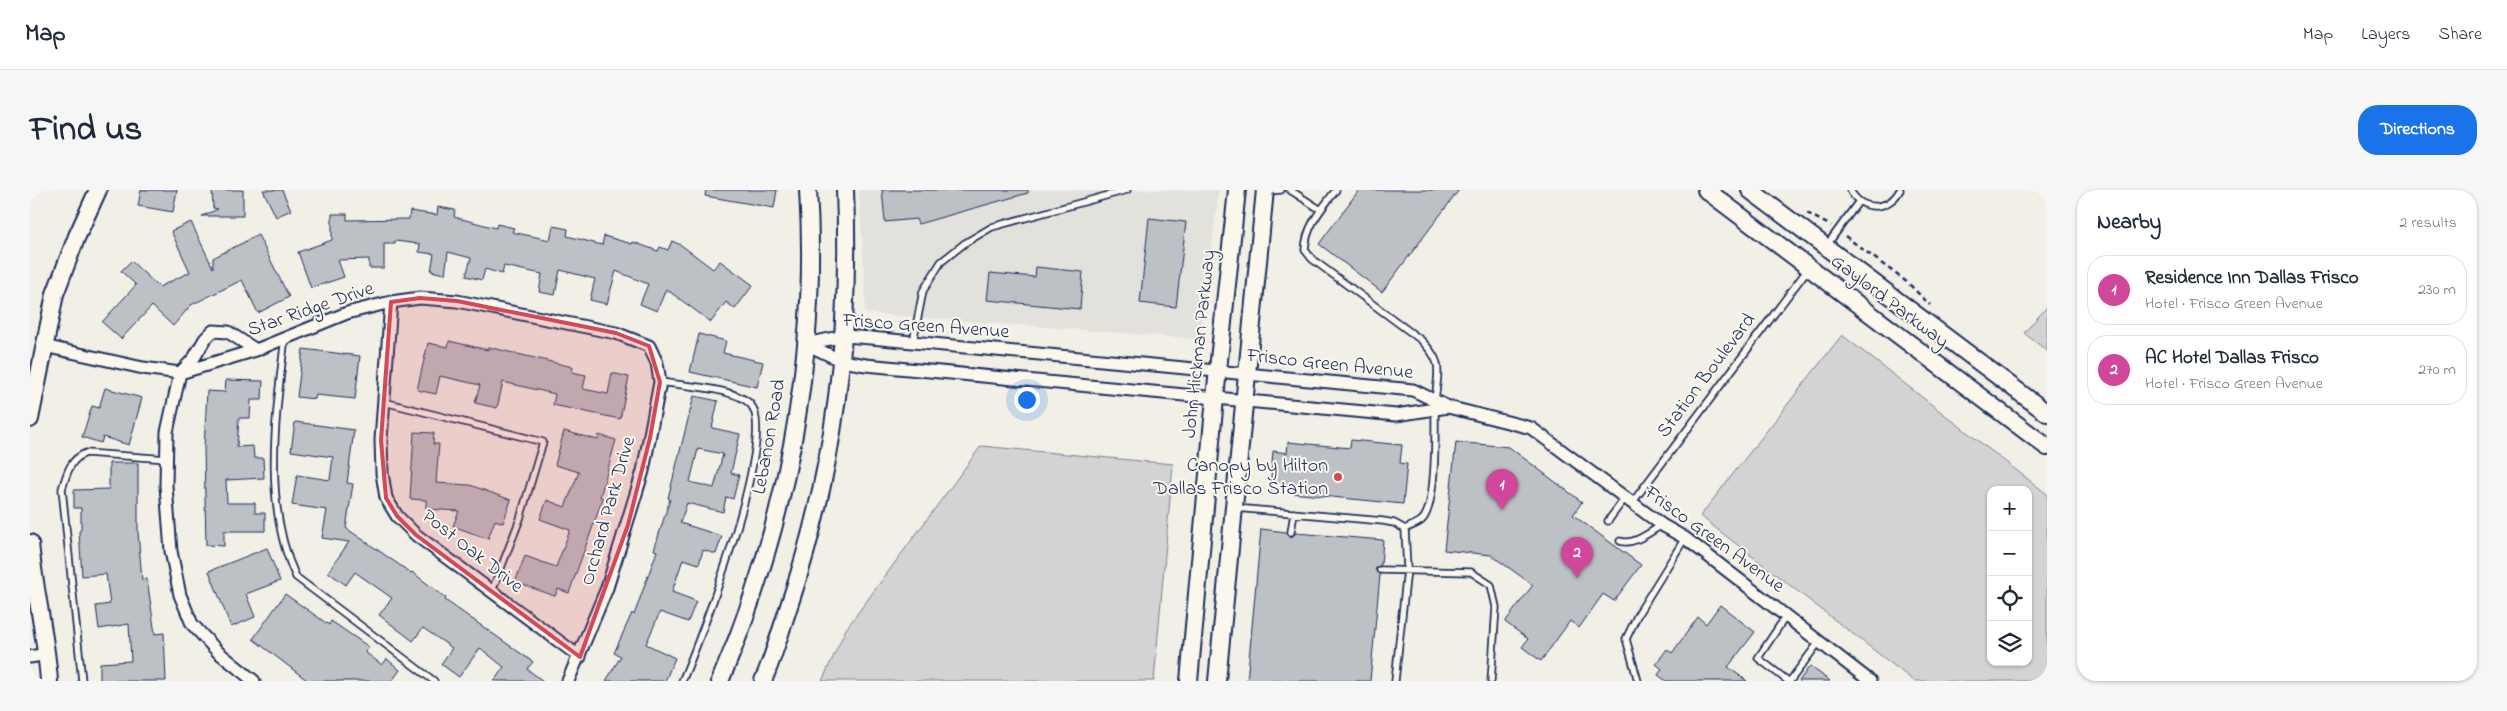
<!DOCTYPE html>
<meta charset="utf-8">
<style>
body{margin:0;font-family:"Indie Flower",sans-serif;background:#f6f6f7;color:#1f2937}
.controls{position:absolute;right:15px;bottom:15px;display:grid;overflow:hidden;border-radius:10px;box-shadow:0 1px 4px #0004}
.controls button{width:45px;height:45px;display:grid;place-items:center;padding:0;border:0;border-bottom:1px solid #e0e1e3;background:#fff;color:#1f2937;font:25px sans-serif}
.you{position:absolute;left:996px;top:209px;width:18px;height:18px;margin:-12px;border:4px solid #fff;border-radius:50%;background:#1a73e8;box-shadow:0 0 0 8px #1a73e833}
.badge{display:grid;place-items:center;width:32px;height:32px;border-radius:50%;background:#1a73e8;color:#fff;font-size:16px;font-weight:700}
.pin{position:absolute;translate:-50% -41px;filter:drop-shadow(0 1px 2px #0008)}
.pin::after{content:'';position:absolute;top:26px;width:18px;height:15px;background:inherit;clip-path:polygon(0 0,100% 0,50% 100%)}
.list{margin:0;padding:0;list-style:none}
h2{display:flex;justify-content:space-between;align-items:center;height:65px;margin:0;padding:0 20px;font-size:21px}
h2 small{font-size:16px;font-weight:400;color:#747a83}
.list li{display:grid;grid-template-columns:32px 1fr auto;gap:15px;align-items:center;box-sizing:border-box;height:70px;margin:0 10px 10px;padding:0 10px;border:1px solid #e0e1e3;border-radius:20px}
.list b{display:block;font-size:19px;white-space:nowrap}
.list p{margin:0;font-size:16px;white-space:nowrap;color:#747a83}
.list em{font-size:16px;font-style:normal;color:#747a83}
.icon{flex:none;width:28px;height:28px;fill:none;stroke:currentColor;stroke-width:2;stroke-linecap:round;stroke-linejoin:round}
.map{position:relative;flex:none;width:2017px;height:491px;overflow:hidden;border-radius:20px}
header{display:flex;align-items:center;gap:30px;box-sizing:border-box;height:70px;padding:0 25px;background:#fff;border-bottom:1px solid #e0e1e3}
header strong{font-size:24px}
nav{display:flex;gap:28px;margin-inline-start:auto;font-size:18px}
.intro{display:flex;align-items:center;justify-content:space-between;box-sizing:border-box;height:120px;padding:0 30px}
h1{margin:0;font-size:35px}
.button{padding:12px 22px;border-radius:20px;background:#1a73e8;color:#fff;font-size:18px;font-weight:700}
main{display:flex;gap:30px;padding:0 30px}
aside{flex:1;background:#fff;border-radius:20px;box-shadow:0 1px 4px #0004}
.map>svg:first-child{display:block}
</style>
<header>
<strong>Map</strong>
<nav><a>Map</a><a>Layers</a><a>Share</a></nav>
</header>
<div class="intro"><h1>Find us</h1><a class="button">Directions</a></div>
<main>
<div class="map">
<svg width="2017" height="491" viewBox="0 0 2017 491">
<rect width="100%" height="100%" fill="#f2efe6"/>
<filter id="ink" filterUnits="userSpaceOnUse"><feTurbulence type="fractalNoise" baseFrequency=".02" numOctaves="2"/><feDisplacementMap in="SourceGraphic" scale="10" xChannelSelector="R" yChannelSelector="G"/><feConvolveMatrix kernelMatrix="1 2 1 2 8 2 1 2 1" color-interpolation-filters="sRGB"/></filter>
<g filter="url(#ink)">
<!-- built -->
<path fill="#e2e1dc" d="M829,0H1189L1169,149L835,123V94Z"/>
<!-- green -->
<path fill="#d2d3d2" stroke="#768198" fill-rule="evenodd" d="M2017,117V161L1994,143Z
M1812,145L2017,304V491H1884L1670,326ZM1961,300H1998V472H1961Z
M951,256L1143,274L1124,491H792L816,439Z"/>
<!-- building -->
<path fill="#bdc0c4" stroke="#1b2f5e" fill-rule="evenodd" d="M111,0H147L143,22L108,16Z
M182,0H213V26H172L188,19L183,18Z
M233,0H252L261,20L246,27Z
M676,0H747L744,18L675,6Z
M852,0H998V3L888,34L886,29L855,32Z
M1329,0H1429L1352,102L1289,54Z
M408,17L425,20L424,27L466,38L467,34L484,38L482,42L520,50L523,36L538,39L537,46L572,55L574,46L602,54L603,52L628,61L630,57L638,60L642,51L651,55L683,79L690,71L723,95L705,119L696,112L681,132L636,99L627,121L610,114L618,94L586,81L577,114L560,110L565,89L530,80L525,105L509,102L512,84L474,76L472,84L455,79L452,90L436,86L441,68L418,62L415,84L401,81L404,64L389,62L390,54L365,51V54H354V78H339V69L308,70L314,87L281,98L268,62L302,50V24H317V30L379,29L380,21L407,25Z
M1119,28L1156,32L1146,117L1110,113Z
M161,32L183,78V68L228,45L259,107L228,123L212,90L161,115L143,136L122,116L91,149L72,132L106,95L91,81L101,71L129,97L160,82L141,41Z
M1006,77L1053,82L1050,119L957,110L960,83L1005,87Z
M669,144L696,151L693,163L733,172L727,197L660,182Z
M419,151L458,160V157L543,177L542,182L556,185L553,199L578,204L582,183L599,187L590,229L523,215L525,204L473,192L467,218L445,213L450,195L410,186L406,204L387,200L398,153L418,157Z
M273,159L330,166L325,209L286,205L285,209L267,207Z
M196,190L233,191L232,210H221L220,228H209L207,257L223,256L224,268H233L234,288L196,290L197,313H225V323H235V341H194V356L176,355L174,258L177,201L195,202Z
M75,198L112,208L99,255L73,247L71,253L52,247L62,216L69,218Z
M664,206L688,211L682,238L710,244L701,283L709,285L703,309L696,307L693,322L657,313L650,333L692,346L686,364L673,360L669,374L653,369L642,402L666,411L658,432L630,422L616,454L645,468L635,491H576L591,466L584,463L602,423L604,425L627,361L624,360L640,309L638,308ZM668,259L693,264L684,298L660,292Z
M265,232L324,240L317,293L323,294L316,338L381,383L382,382L416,408L415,410L503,472L497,479L513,491H464L474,477L450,458L429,487L411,474L422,458L393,438L383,451L349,425L362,408L325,382L316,395L298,382L319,352L292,348L297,320L262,315L267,285L300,290L303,267L261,261Z
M534,241L568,250L569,245L586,250L570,307L573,308L539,403L528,399L525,406L485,392L495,366L526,377L540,340L510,329L517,310L535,317L549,282L525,275Z
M384,242L404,243L403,254H409L406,293L440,295L481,310L473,333L465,330L458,349L423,336L429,321L396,319V310L380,309Z
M1321,250L1372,255L1370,273L1377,274L1373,314L1240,301L1243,261L1257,263L1258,252L1320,258Z
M1426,252L1479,257L1552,312L1543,325L1611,375L1584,411L1573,404L1549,438L1540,431L1511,471L1492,457L1498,449L1475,432L1503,395L1461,365L1414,360Z
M79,273H108V342L112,390L117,389L125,444L134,443L136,491H70V473L101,471L99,434L69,439L66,416L80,414L76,384L52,386L49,341L51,340V318H44V300L79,299Z
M1231,339L1256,342L1261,347L1266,343L1353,350L1351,375L1345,379L1350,385L1340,491H1217Z
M237,358L250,391L216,404L225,427L201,437L179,381Z
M255,404L299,435L301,431L339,457L335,462L352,475L357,469L370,480L362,491H278L223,449Z
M1690,415L1725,442L1698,477L1717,491H1636L1628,485L1632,479L1626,474L1637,459L1642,463L1668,427L1676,434Z
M1780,476L1800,491H1769Z"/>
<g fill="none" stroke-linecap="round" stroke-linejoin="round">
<!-- lane casing -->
<g stroke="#1b2f5e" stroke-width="9">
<path id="lane" d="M1260,0L1291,20
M1306,0C1292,19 1276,35 1275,60L1282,69L1391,150C1414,173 1408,180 1405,211
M1820,0C1831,21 1858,22 1870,0
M1236,1L1251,0
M1797,55L1829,11
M255,147C246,225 232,314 266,387L404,491
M883,152L893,101L911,72L935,53L962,37L1097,0
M630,192C653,196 707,198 721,215C748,246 670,451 652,491
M354,212L513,252L490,329L462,401
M1602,313L1778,79
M1205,318L1353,331L1364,333L1375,339L1377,379L1365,491
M1578,331L1595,308
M1375,339C1380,336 1388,334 1392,330C1407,316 1405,241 1405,219
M1261,342L1264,323
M1590,351C1603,356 1620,342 1632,335
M1350,380L1441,382L1461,395L1466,417L1461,491
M1756,426L1728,468L1758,491
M52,491L32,299C37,283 40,269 56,263L137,269
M1608,491L1596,449L1608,424L1655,348
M1760,491L1789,452"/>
</g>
<!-- street casing -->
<g stroke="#1b2f5e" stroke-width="15">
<path id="street" d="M361,112L351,250L352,283L356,308L367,326L386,345L550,467
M776,154L814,146L841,148L1383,200L1418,217L1501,238L1632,335L1655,348L1840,491
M776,154L812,171L836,175L1366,225L1418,217
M14,156L113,178L150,183L226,160L317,123L361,112L390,108L427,111L586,143L619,156L627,173L630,192L613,281L577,398L538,491
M0,467L17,464
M224,491L188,462L162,434L150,405L141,361L136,296L137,242L150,183L164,168L175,149L183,141L198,142L226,160"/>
</g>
<!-- secondary casing -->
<g stroke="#1b2f5e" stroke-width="20">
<path id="secondary" d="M1676,0L2017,257
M1720,0L2017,223
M0,229L25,104L47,46L68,0
M0,353C4,399 16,445 19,491
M690,491C756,337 789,168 778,0
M733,491C743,468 750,443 758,419C805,279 821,148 815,0
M1159,491L1185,208L1207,0
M1187,491L1235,0"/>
</g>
<!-- path -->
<path stroke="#1b2f5e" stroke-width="2.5" stroke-dasharray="5 4" stroke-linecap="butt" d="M1777,23L1801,36
M1815,46L1878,93L1900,115"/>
<!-- lane -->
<use href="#lane" stroke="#fbf7ec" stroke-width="5.5"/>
<!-- street -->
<use href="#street" stroke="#fbf7ec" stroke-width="11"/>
<!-- secondary -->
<use href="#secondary" stroke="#fbf7ec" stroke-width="16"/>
</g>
</g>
<!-- marked area -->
<path fill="#d1495b" fill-opacity="0.2" stroke="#d1495b" stroke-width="4" stroke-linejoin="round" d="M390,108L427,111L586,143L619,156L630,192L620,248L598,335L550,467L386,345L367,326L356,308L351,250L361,112Z"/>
<!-- markers -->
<circle fill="#d1495b" stroke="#fbf7ec" stroke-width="2" cx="1308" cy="287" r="5"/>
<g text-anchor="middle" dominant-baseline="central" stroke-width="4" stroke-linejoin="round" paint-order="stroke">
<!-- street labels -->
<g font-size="20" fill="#1b2f5e" stroke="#fbf7ec">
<text transform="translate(1859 112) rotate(37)">Gaylord Parkway</text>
<text transform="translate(281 120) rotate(-19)">Star Ridge Drive</text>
<text transform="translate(896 137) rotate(4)">Frisco Green Avenue</text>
<text transform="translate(1170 154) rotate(-84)">John Hickman Parkway</text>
<text transform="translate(1300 175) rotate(6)">Frisco Green Avenue</text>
<text transform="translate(1677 186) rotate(-53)">Station Boulevard</text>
<text transform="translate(740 247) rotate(-80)">Lebanon Road</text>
<text transform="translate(579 321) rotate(-74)">Orchard Park Drive</text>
<text transform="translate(1684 350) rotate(36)">Frisco Green Avenue</text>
<text transform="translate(442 362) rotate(38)">Post Oak Drive</text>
</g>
<!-- poi labels -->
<g font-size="20" fill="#1b2f5e" stroke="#fbf7ec" text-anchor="end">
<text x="1298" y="276">Canopy by Hilton<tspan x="1298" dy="23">Dallas Frisco Station</tspan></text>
</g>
</g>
</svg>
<div class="controls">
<button>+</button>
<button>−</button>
<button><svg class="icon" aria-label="locate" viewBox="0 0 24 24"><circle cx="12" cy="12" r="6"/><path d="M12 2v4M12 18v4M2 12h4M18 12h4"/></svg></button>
<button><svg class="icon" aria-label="layers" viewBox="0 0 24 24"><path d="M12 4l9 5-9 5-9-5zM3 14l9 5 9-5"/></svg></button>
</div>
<div class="you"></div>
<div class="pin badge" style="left:1472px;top:320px;background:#d1479c">1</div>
<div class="pin badge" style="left:1547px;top:388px;background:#d1479c">2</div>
</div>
<aside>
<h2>Nearby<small>2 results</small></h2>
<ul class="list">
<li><span class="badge" style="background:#d1479c">1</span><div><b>Residence Inn Dallas Frisco</b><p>Hotel · Frisco Green Avenue</p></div><em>230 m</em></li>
<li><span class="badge" style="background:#d1479c">2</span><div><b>AC Hotel Dallas Frisco</b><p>Hotel · Frisco Green Avenue</p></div><em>270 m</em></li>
</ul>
</aside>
</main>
